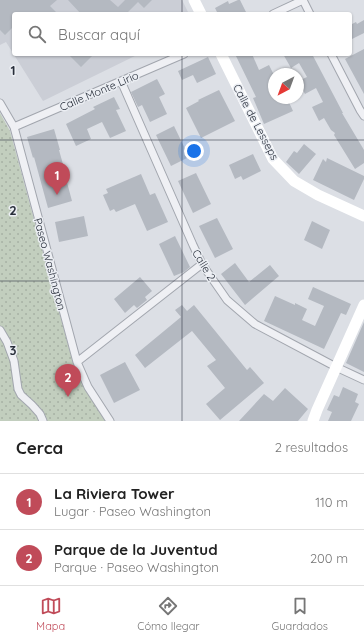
<!DOCTYPE html>
<html lang="es">
<meta charset="utf-8">
<style>
body{margin:0;font-family:Quicksand,sans-serif;background:#f6f6f6;color:#222}
.compass{position:absolute;left:268px;top:68px;width:36px;height:36px;border-radius:50%;background:#fff;box-shadow:0 1px 3px #0004;rotate:221deg}
.you{position:absolute;left:194px;top:151px;width:14px;height:14px;margin:-10px;border:3px solid #fff;border-radius:50%;background:#1a73e8;box-shadow:0 0 0 6px #1a73e833}
.badge{display:grid;place-items:center;width:26px;height:26px;border-radius:50%;background:#c04b59;color:#fff;font-size:13px;font-weight:700}
.pin{position:absolute;translate:-50% -33px;filter:drop-shadow(0 1px 2px #0008)}
.pin::after{content:'';position:absolute;top:21px;width:14px;height:12px;background:inherit;clip-path:polygon(0 0,100% 0,50% 100%)}
.list{margin:0;padding:0;list-style:none}
h2{display:flex;justify-content:space-between;align-items:center;height:52px;margin:0;padding:0 16px;font-size:17px}
h2 small{font-size:13px;font-weight:400;color:#767676}
.list li{display:grid;grid-template-columns:26px 1fr auto;gap:12px;align-items:center;box-sizing:border-box;height:56px;padding:0 16px;border-top:1px solid #e0e0e0}
.list b{display:block;font-size:15px;white-space:nowrap}
.list p{margin:0;font-size:13px;white-space:nowrap;color:#767676}
.list em{font-size:13px;font-style:normal;color:#767676}
.icon{flex:none;width:22px;height:22px;fill:none;stroke:currentColor;stroke-width:2;stroke-linecap:round;stroke-linejoin:round}
.map{position:relative;flex:none;width:364px;height:421px;overflow:hidden}
.search{position:absolute;background:#fff;box-shadow:0 1px 3px #0004;left:12px;right:12px;top:12px;height:44px;display:flex;align-items:center;gap:10px;box-sizing:border-box;padding:0 14px;border-radius:4px;color:#767676;font-size:15px}
.sheet{height:164px;background:#fff}
nav{display:flex;justify-content:space-around;align-items:center;box-sizing:border-box;height:56px;border-top:1px solid #e0e0e0;background:#fff;font-size:11px;color:#767676}
nav a{display:grid;justify-items:center;gap:2px}
nav .on{color:#c04b59}
.map>svg:first-child{display:block}
</style>
<div class="map">
<svg width="364" height="421" viewBox="0 0 364 421">
<defs>
<pattern id="park-dots" width="8" height="8" patternUnits="userSpaceOnUse"><rect width="8" height="8" fill="#c2cebe"/><path d="M2 2h.1M6 6h.1" fill="none" stroke="#a7b1a4" stroke-width="1.8" stroke-linecap="round"/></pattern>
</defs>
<rect width="100%" height="100%" fill="#dcdfe5"/>
<!-- built -->
<path fill="#cbced6" d="M0,0H182L189,14H14V54H139L43,101L6,42L0,45Z"/>
<!-- park -->
<path fill="url(#park-dots)" d="M0,113L10,131L76,374L105,421H0Z"/>
<!-- building -->
<path fill="#b4b9c1" d="M0,0H57L50,6L58,14H14V26L5,35L0,30Z
M68,0H110L118,7L125,0H152L144,8L138,2L126,14H81Z
M238,0H240L247,14H218L215,8L228,1L229,4Z
M364,20V33L350,40V25L356,22L357,24Z
M364,49V94L345,59Z
M68,54H94L81,67Z
M235,54H252L259,70L269,65L274,75V98H287L293,111L264,124L253,98L256,97Z
M283,54H312L343,113H342L364,150V163L355,169L334,135L335,133L331,130L324,118L319,121L312,107L323,102L316,88L305,94L298,81L307,77L299,63L291,68Z
M208,57L216,74L197,83L193,75L182,80L178,71Z
M157,79L165,94L159,97L167,114L150,122L142,105L138,107L131,92Z
M219,90L235,121L201,138L186,108L199,101L198,100Z
M114,97L120,109L116,110L126,131L110,138L102,122L87,129L91,139L76,146L66,124L95,109L93,107Z
M174,126L189,157L171,166L156,135Z
M54,129L60,150H59L66,175H65L72,201L48,208L34,157L33,158L27,137Z
M304,144L316,154L299,174L286,162L294,151L297,153Z
M253,154L261,171L243,180L241,176L235,179L229,165Z
M327,158L364,176V179L354,200L313,180L323,159L326,162Z
M196,173L211,204L193,213L178,181Z
M141,174L150,195L155,193L168,222L147,231L135,204L116,212L114,209L110,211L103,195L108,193L106,189Z
M84,216L88,236L59,242L55,222Z
M217,218L233,249L215,258L199,226Z
M312,221L330,230L322,249L304,240Z
M175,236L190,267L184,272L174,276L159,244Z
M235,263L249,282L270,265L279,276L245,305L221,274Z
M140,277L152,291L145,297L147,300L137,308L134,305L125,313L114,299Z
M313,287L351,304L346,315L341,313L324,349L264,321L275,296L295,305V303L307,309L302,320L315,326L324,306L308,299Z
M182,305L187,311L194,305L247,370L250,367L264,383L220,420L206,404L225,388L207,366L216,360L192,331L145,368L135,355L181,317L175,310Z
M364,322V372L346,363Z
M125,362L140,390L114,403L100,375Z
M343,387L358,394L355,402L359,404L351,421H328L332,412L327,410L334,395L339,397Z
M285,388L308,409L298,421H239L264,394L273,401Z"/>
<g fill="none" stroke-linecap="round" stroke-linejoin="round">
<!-- street casing -->
<g stroke="#a2a6ae" stroke-width="9">
<path id="street" d="M303,0L310,14
M273,14L303,0
M331,54L360,110L364,116
M121,81L193,245L202,264L227,300L255,324L336,367L364,380
M0,103L14,127L77,362L88,387L110,421
M14,127L184,54
M0,330L7,342L14,361L18,389L21,395L32,405L40,414L43,421
M77,362L202,264"/>
</g>
<!-- street -->
<use href="#street" stroke="#eff0f4" stroke-width="7"/>
<!-- secondary -->
<path stroke="#fff" stroke-width="11" d="M194,0L201,14
M221,54L273,159L294,181L318,195L364,216
M313,421L317,410L364,305"/>
</g>
<!-- grid -->
<path fill="none" stroke="#282e3a" stroke-width="1" stroke-opacity="0.55" d="M182,0V14M182,54V421M0,140H364M0,281H364"/>
<g text-anchor="middle" dominant-baseline="central" stroke-width="3" stroke-linejoin="round" paint-order="stroke">
<!-- street labels -->
<g font-size="11" fill="#282e3a" stroke="#ebeef3">
<text transform="translate(99 91) rotate(-23)">Calle Monte Lirio</text>
<text transform="translate(256 122) rotate(62)">Calle de Lesseps</text>
<text transform="translate(50 264) rotate(75)">Paseo Washington</text>
<text transform="translate(204 265) rotate(59)">Calle 2</text>
</g>
</g>
<g font-size="13" text-anchor="middle" font-weight="bold" fill="#282e3a" stroke="#ebeef3" stroke-width="3" stroke-linejoin="round" paint-order="stroke">
<text x="13" y="75">1</text>
<text x="13" y="215">2</text>
<text x="13" y="355">3</text>
</g>
</svg>
<svg class="compass" viewBox="-18 -18 36 36"><path d="M0-13l5 13h-10z" fill="#e53935"/><path d="M0 13l5-13h-10z" fill="#767676"/></svg>
<div class="you"></div>
<div class="pin badge" style="left:57px;top:195px">1</div>
<div class="pin badge" style="left:68px;top:397px">2</div>
<div class="search"><svg class="icon" aria-label="search" viewBox="0 0 24 24"><circle cx="10" cy="10" r="6"/><path d="M15 15l6 6"/></svg>Buscar aquí</div>
</div>
<section class="sheet">
<h2>Cerca<small>2 resultados</small></h2>
<ul class="list">
<li><span class="badge">1</span><div><b>La Riviera Tower</b><p>Lugar · Paseo Washington</p></div><em>110 m</em></li>
<li><span class="badge">2</span><div><b>Parque de la Juventud</b><p>Parque · Paseo Washington</p></div><em>200 m</em></li>
</ul>
</section>
<nav>
<a class="on"><svg class="icon" aria-label="map" viewBox="0 0 24 24"><path d="M3 6l6-2 6 2 6-2v14l-6 2-6-2-6 2zM9 4v14M15 6v14"/></svg>Mapa</a>
<a><svg class="icon" aria-label="directions" viewBox="0 0 24 24"><path d="M12 3l9 9-9 9-9-9zM9 14v-3h6M13 9l2 2-2 2"/></svg>Cómo llegar</a>
<a><svg class="icon" aria-label="saved" viewBox="0 0 24 24"><path d="M7 4h10v16l-5-4-5 4z"/></svg>Guardados</a>
</nav>
